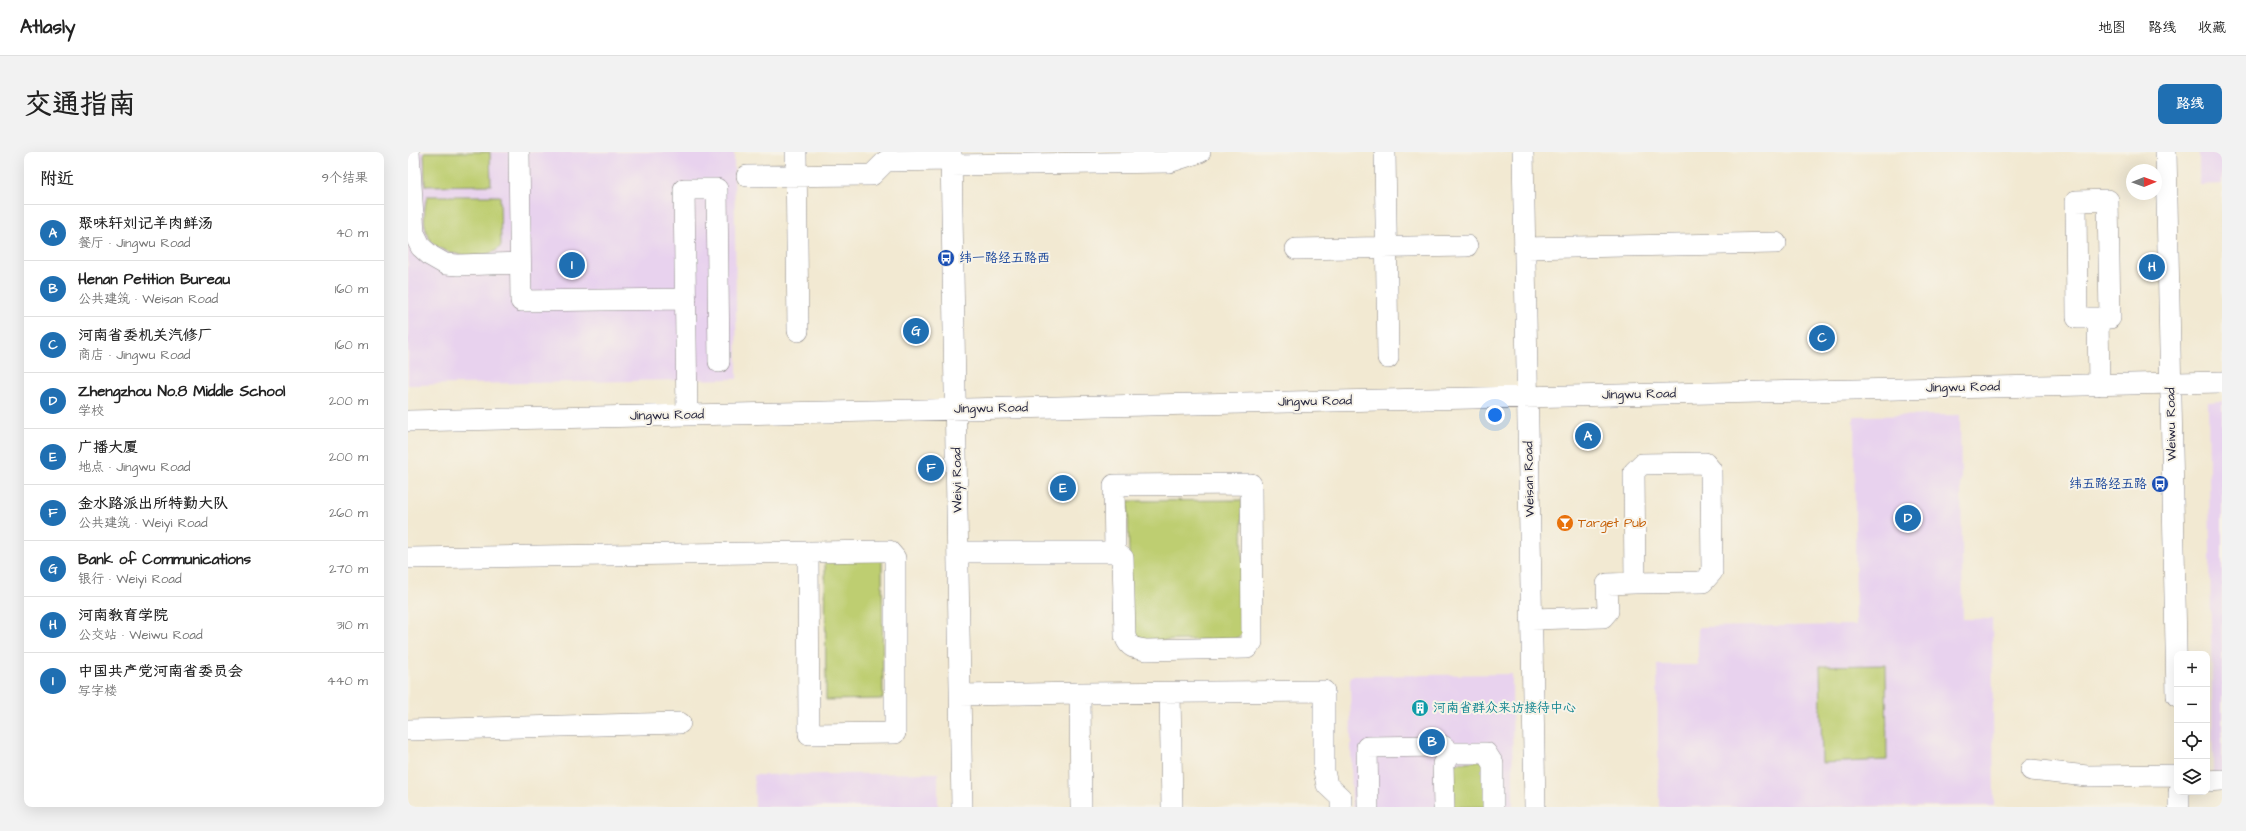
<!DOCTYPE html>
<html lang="zh">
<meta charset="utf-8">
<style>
body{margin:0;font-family:"Architects Daughter","LXGW WenKai TC",sans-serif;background:#f2f2f2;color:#222}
.controls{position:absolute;right:12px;bottom:12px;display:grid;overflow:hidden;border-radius:8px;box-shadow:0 4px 16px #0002}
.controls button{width:36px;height:36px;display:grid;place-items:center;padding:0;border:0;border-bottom:1px solid #e0e0e0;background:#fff;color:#222;font:20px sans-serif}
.compass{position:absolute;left:1718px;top:12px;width:36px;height:36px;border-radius:50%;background:#fff;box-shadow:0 4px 16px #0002;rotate:89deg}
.you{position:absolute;left:1087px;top:263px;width:14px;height:14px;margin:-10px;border:3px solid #fff;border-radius:50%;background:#1a73e8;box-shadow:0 0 0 6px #1a73e833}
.badge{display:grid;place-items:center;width:26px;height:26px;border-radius:50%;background:#1f6fb2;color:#fff;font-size:13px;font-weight:700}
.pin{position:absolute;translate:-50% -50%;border:2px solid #fff;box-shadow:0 1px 4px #0006}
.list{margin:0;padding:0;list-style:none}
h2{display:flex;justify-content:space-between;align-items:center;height:52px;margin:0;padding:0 16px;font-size:17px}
h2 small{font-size:13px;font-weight:400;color:#767676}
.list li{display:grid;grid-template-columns:26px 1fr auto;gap:12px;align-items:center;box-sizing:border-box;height:56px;padding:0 16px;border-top:1px solid #e0e0e0}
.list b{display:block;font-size:15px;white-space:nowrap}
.list p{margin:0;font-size:13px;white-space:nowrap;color:#767676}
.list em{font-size:13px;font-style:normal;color:#767676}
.icon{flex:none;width:22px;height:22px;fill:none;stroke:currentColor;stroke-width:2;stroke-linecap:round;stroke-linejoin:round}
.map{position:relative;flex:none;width:1814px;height:655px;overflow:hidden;border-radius:8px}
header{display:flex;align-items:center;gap:24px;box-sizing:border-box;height:56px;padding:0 20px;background:#fff;border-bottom:1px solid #e0e0e0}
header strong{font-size:19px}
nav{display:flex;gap:22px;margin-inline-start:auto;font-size:14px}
.intro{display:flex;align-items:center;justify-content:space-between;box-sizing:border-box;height:96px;padding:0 24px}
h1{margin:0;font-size:28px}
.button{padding:10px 18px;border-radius:8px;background:#1f6fb2;color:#fff;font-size:14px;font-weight:700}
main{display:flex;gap:24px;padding:0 24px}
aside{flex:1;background:#fff;border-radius:8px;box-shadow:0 4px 16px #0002}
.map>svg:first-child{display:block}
</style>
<header>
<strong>Atlasly</strong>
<nav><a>地图</a><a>路线</a><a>收藏</a></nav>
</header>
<div class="intro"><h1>交通指南</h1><a class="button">路线</a></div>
<main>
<aside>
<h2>附近<small>9个结果</small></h2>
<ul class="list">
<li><span class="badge">A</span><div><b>聚味轩刘记羊肉鲜汤</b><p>餐厅 · Jingwu Road</p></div><em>40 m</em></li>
<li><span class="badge">B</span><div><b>Henan Petition Bureau</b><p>公共建筑 · Weisan Road</p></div><em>160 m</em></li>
<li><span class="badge">C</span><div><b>河南省委机关汽修厂</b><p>商店 · Jingwu Road</p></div><em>160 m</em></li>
<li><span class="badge">D</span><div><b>Zhengzhou No.8 Middle School</b><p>学校</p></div><em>200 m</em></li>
<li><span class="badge">E</span><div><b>广播大厦</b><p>地点 · Jingwu Road</p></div><em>200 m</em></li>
<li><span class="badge">F</span><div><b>金水路派出所特勤大队</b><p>公共建筑 · Weiyi Road</p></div><em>260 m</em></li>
<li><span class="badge">G</span><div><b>Bank of Communications</b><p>银行 · Weiyi Road</p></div><em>270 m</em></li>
<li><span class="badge">H</span><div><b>河南教育学院</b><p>公交站 · Weiwu Road</p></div><em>310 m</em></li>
<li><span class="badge">I</span><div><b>中国共产党河南省委员会</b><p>写字楼</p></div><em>440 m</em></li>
</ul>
</aside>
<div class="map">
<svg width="1814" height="655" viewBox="0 0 1814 655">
<rect width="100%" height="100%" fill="#f7f3e8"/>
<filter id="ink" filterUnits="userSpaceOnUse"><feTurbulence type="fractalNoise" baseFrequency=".025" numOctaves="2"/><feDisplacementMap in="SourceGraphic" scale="8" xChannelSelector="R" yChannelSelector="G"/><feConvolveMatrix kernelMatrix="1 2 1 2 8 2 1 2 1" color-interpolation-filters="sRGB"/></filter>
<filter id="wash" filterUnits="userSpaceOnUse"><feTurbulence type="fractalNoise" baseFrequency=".012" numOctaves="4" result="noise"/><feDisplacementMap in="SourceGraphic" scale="16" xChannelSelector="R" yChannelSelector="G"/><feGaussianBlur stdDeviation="0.9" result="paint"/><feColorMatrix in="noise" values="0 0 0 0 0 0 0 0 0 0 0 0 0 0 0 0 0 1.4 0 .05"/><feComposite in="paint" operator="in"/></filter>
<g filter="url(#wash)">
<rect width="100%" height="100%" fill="#f2e9d2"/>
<!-- built -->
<path fill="#e8d2ee" d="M0,0H326L329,227L0,233Z
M1791,0H1814V32L1791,33Z
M1814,249V621H1805L1800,250Z
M1552,263L1555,467H1584L1586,654L1251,655L1249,513H1290V475L1448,473L1446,264Z
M1104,522L1105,655H944L942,524Z
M530,621V655H347L346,623Z"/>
<!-- green -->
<path fill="#bece71" stroke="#707856" d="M16,0H82L83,33L17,34Z
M19,44H92L93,94C90,97 87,100 83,101C66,107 30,103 21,86C14,72 16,58 19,44Z
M834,348L835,481L828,487L734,489L726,483L722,471L720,349Z
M417,405H474L475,547L418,548Z
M1478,513L1479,608L1414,611L1412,514Z
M1076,608L1080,655H1045L1044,620L1046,611Z"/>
</g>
<g filter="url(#ink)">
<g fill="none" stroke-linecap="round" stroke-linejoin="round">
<!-- minor casing -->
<g stroke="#8a8686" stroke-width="22">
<path id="minor" d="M1,0L6,81L13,95L23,104L37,112L50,113L112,111
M111,0L113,149L278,147
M388,0L390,179
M543,0L554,655
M977,0L980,206
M1115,0L1127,655
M1758,0L1769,544
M543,13L761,10L792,0
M339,24L464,23L478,9L543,8
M1700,48L1702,166H1669L1668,49Z
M1116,96L1368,91
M888,97L1059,94
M1690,166L1691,233
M279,262L276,37H309L311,210
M0,269L1814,230
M1297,311L1303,318L1304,420L1295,430L1227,431L1226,320L1234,312Z
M550,400H707L715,406L717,484C721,496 726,496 738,498L839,496L844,490L843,332L706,333L707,400
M0,406C158,405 316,402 474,399H481L487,406V581L401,582L400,400
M1123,467L1195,465L1200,459L1199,432L1227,431
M672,541L916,539V619L919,633L933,646V655
M762,541L764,655
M552,543L672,541L673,655
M0,578L272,571
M1623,618L1679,624L1769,623
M1799,629L1814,628
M1771,640V655
M960,655L959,595L1035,594L1043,601
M1036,655L1035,612L1043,601H1078L1085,612V655"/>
</g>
<!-- minor -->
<use href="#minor" stroke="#fff" stroke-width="21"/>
</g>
</g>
<!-- icons -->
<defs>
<g id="bus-disc" transform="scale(0.9)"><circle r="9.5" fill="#1a4fb4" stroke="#f7f3e8"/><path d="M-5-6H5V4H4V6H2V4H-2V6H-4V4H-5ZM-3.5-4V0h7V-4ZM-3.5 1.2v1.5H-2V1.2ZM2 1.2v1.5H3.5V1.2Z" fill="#fff"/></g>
<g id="bar-disc" transform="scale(0.9)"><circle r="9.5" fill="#e8710a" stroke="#f7f3e8"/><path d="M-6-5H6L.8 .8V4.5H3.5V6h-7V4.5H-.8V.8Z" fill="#fff"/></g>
<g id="building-disc" transform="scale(0.9)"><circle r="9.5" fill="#0f9aa8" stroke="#f7f3e8"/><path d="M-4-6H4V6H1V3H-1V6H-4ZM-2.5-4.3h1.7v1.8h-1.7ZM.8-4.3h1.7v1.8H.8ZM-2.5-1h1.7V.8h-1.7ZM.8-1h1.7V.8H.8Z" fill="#fff"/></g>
</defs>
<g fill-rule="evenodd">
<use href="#bus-disc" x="538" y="106"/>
<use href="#bus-disc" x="1752" y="332"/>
<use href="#bar-disc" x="1157" y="371"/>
<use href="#building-disc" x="1012" y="556"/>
</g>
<g text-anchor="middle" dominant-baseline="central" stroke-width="4" stroke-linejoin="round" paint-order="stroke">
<!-- transit labels -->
<g font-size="13" fill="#164399" stroke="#f7f3e8" text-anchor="start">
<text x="551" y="106">纬一路经五路西</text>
<text x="1739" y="332" text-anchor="end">纬五路经五路</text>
</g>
<!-- street labels -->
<g font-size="13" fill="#22223b" stroke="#f7f3e8">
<text transform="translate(1555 235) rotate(-1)">Jingwu Road</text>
<text transform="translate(1231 242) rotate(-1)">Jingwu Road</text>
<text transform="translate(907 249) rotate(-1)">Jingwu Road</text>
<text transform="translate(583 256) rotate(-1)">Jingwu Road</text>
<text transform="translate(259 263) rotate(-1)">Jingwu Road</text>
<text transform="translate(1763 272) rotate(-91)">Weiwu Road</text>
<text transform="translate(1121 327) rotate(-91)">Weisan Road</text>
<text transform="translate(549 328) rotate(-91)">Weiyi Road</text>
</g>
<!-- food labels -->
<g font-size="13" fill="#c56008" stroke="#f7f3e8" text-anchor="start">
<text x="1170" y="371">Target Pub</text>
</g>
<!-- culture labels -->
<g font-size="13" fill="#0d838f" stroke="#f7f3e8" text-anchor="start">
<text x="1025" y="556">河南省群众来访接待中心</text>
</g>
</g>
</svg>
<div class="controls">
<button>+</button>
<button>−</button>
<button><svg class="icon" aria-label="locate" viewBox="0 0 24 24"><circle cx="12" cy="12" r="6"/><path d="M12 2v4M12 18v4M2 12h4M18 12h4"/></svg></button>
<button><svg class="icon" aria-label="layers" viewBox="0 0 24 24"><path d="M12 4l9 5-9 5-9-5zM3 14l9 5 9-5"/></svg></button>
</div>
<svg class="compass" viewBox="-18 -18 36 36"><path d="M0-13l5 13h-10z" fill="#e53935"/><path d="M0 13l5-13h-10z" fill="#767676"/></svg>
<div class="you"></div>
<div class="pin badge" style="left:1180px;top:284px">A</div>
<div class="pin badge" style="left:1024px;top:590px">B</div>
<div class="pin badge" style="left:1414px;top:186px">C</div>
<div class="pin badge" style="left:1500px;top:366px">D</div>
<div class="pin badge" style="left:655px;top:336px">E</div>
<div class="pin badge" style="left:523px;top:316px">F</div>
<div class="pin badge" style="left:508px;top:179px">G</div>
<div class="pin badge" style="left:1744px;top:115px">H</div>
<div class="pin badge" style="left:164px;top:113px">I</div>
</div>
</main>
